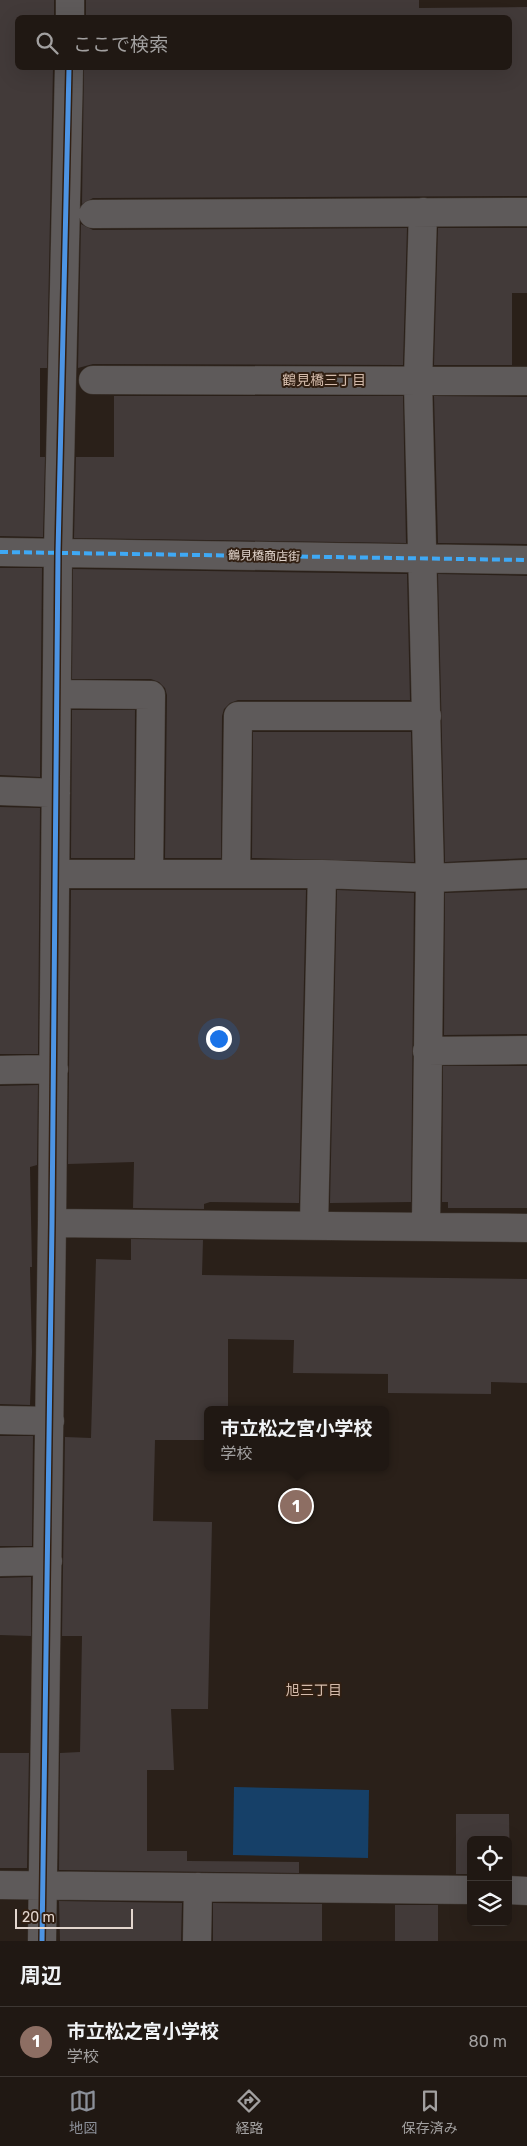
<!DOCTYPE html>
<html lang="ja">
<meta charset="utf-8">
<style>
body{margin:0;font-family:Rubik,"Noto Sans JP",sans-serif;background:#28211c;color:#f1f3f6}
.controls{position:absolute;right:15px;bottom:15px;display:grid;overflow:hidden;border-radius:8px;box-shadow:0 5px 20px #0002}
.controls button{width:45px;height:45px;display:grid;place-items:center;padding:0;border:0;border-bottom:1px solid #3d3733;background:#201813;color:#f1f3f6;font:25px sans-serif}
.scale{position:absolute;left:15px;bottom:12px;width:118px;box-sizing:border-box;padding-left:5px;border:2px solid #e3d6ce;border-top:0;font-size:14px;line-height:18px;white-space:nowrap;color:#e3d6ce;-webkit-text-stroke:4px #311f12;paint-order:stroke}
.you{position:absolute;left:218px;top:1038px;width:18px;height:18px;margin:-12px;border:4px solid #fff;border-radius:50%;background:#1a73e8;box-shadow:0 0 0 8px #1a73e833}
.badge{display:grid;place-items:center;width:32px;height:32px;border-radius:50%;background:#8c9099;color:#fff;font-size:16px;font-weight:700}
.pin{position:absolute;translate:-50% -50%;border:2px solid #fff;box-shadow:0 1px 5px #0006}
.popup{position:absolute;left:204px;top:1406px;width:185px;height:65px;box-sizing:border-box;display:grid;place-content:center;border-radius:8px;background:#201813;filter:drop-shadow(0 1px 4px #0005);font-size:16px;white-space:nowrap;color:#a2a0a0}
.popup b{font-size:19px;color:#f1f3f6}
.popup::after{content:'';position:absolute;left:50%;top:100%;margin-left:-10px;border:10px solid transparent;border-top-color:#201813}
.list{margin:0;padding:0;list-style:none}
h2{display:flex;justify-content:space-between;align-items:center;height:65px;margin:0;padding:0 20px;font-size:21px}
h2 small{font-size:16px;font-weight:400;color:#a2a0a0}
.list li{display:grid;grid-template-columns:32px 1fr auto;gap:15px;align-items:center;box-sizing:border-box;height:70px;padding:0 20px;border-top:1px solid #3d3733}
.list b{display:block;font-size:19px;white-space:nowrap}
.list p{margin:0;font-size:16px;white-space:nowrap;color:#a2a0a0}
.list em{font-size:16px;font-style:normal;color:#a2a0a0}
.icon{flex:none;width:28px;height:28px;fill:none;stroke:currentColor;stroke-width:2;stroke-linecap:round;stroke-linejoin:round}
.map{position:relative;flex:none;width:527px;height:1941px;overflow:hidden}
.search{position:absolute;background:#201813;box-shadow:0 5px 20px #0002;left:15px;right:15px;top:15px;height:55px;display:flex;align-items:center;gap:12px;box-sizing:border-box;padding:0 18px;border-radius:8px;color:#a2a0a0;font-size:19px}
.sheet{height:135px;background:#201813}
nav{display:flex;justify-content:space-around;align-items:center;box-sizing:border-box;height:70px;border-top:1px solid #3d3733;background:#201813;font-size:14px;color:#a2a0a0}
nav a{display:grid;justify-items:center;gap:2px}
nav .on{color:#8c9099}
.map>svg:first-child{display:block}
</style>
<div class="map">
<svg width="527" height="1941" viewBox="0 0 527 1941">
<rect width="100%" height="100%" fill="#2a2019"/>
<!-- water -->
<path fill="#164068" d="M234,1787L369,1790L368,1858L233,1855Z"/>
<!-- building -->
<path fill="#423a39" d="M0,0H54V18H18V68H53L47,368H40V457H45L43,537L0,536Z
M86,0H419V8L527,7V196L93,198L82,204L84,68H510V18H86Z
M81,224L93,230L407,228L403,365L93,364L78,368Z
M438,228H527V293H512V365H434Z
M114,396H403L406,543L74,538L76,457H114Z
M434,396L527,397V544L438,543Z
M0,568H42L40,777L0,775Z
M73,569L407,574L410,700H238L230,703L224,709L222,716L221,858H165L167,695L165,688L159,682L151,679H72Z
M438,574L527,576V858L445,862Z
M72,710H135L134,858H71Z
M253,732H411L414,862L252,858Z
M0,807L40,808L38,1054H0Z
M71,890H306L299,1203L210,1202L204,1204V1209L133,1208L134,1162L68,1164Z
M337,890L414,893L411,1202L330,1203Z
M527,890V1034L444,1035L445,893Z
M443,1066H527V1208H448V1202H442Z
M38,1085L37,1165L30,1167L32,1267H30L32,1352L30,1405L0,1404V1086Z
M131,1239L203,1240L202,1275L527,1279V1383L491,1382V1394L388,1393V1374L293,1373L294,1340L228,1339V1410H207V1440H155L153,1521L212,1522L208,1709H171L174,1770H147V1851H187V1861L299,1862V1873L59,1870L60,1753L80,1752L82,1636H62L65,1437L91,1438L96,1259L131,1260Z
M0,1436H33L32,1546H0Z
M31,1577V1636L0,1635V1578Z
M0,1753H29L27,1868H0Z
M456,1814H509L510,1874L508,1840H471V1874H456Z
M59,1901L182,1903L181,1941H60Z
M213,1903L322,1904V1941H213Z
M395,1905H438V1941H395Z"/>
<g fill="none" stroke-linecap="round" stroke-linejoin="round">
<!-- minor casing -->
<g stroke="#423a34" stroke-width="29">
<path id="minor" d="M70,18V0
M423,212L418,382L430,878L426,1226
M93,214L527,212
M93,380L527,381
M0,552L527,560
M57,694L151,695L149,874
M0,791L56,793
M56,874H322L430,878L527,874
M236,874L238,716H427
M427,1051L527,1050
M0,1070L54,1069
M52,1223L527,1228
M314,1224L322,874
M0,1420L50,1421
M0,1562L48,1561
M0,1885L471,1890
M508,1890L527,1891
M42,1941L52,1223L58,553L69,68
M197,1941L198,1887"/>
</g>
<!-- minor -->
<use href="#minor" stroke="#5e5a5a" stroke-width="28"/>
<!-- quiet -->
<path stroke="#3fa9f5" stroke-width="4" stroke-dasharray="8 4" stroke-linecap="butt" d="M0,552L527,560"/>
<!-- cycleway casing -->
<g stroke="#311f12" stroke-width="8">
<path id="cycleway" d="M42,1941L52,1223L58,553L69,68"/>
</g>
<!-- cycleway -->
<use href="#cycleway" stroke="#4d94e3" stroke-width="5"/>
</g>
<g text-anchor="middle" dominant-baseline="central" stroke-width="4" stroke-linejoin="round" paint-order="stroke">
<!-- street labels -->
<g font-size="12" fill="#e3d6ce" stroke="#311f12">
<text transform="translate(264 556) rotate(1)">鶴見橋商店街</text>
</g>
<!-- neighbourhood labels -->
<g font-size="14" fill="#d4bbab" stroke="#311f12">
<text x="324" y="380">鶴見橋三丁目</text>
<text x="314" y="1690">旭三丁目</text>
</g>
</g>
</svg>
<div class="controls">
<button><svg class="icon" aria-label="locate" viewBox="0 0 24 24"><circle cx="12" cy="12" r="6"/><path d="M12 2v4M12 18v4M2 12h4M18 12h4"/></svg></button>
<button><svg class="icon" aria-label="layers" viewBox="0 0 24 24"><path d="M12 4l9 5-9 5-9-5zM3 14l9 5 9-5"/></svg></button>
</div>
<div class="scale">20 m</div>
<div class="you"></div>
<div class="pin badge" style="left:296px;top:1506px;background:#8d6e63">1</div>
<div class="popup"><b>市立松之宮小学校</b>学校</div>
<div class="search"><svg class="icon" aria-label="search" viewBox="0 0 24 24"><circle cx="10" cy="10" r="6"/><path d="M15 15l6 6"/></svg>ここで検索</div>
</div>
<section class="sheet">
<h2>周辺<small></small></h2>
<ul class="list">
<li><span class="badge" style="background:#8d6e63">1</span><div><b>市立松之宮小学校</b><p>学校</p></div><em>80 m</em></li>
</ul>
</section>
<nav>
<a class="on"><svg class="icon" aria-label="map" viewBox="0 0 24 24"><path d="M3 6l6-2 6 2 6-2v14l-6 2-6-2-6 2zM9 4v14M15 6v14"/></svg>地図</a>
<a><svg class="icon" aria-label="directions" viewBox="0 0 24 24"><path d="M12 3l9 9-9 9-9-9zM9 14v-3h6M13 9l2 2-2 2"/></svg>経路</a>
<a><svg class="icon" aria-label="saved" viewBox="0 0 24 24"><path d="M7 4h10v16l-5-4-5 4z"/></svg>保存済み</a>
</nav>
